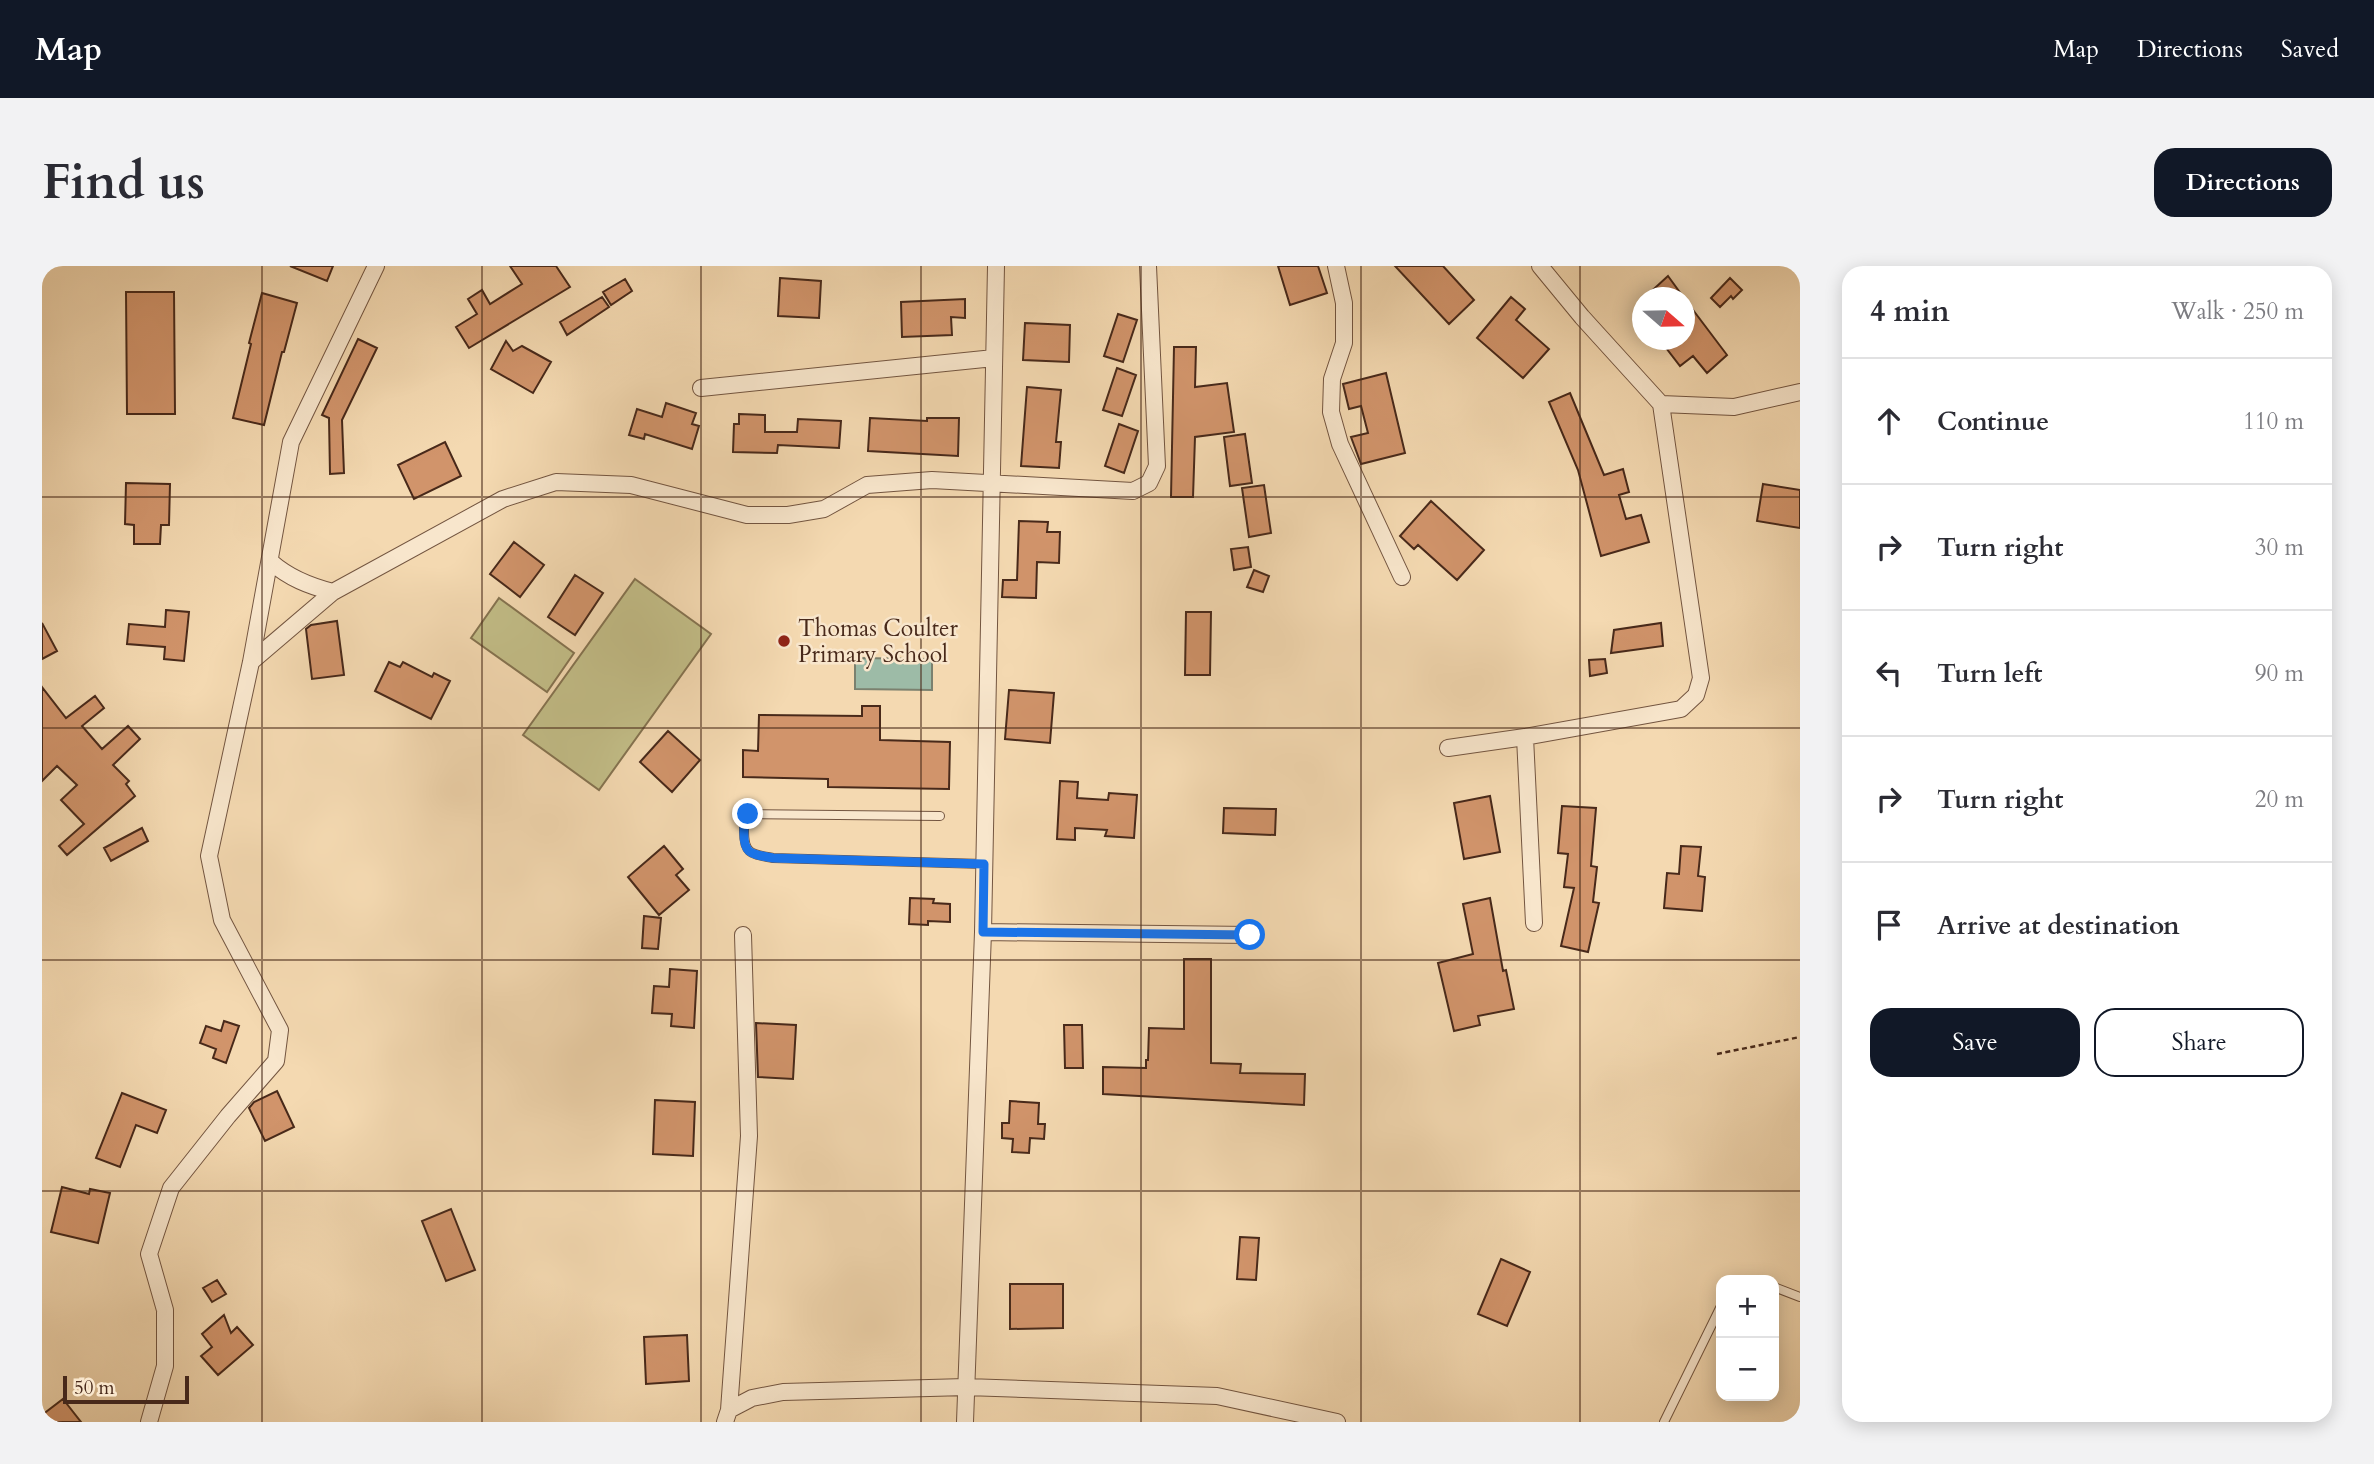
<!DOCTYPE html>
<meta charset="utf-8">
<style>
body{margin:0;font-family:Cardo,serif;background:#f2f2f3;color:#2b2b33}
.controls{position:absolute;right:21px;bottom:21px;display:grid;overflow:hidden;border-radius:14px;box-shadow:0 4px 18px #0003}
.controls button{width:63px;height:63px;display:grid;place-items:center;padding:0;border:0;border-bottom:2px solid #e1e1e2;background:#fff;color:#2b2b33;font:35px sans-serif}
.compass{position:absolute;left:1590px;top:21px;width:63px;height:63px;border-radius:50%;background:#fff;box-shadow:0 4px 18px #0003;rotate:110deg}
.scale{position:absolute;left:21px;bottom:18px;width:126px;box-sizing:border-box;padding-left:7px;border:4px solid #48291a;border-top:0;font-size:19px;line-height:24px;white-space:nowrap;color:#48291a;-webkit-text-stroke:5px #f8e6cc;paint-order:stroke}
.stop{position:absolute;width:21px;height:21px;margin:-16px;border:5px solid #1a73e8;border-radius:50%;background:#fff}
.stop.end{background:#1a73e8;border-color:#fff;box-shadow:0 2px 7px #0008}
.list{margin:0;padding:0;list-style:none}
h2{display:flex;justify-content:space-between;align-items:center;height:91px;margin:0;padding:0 28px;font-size:30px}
h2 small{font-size:23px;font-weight:400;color:#7c7c81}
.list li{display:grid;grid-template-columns:46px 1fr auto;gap:21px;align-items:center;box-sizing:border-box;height:126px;padding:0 28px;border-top:2px solid #e1e1e2}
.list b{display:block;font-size:26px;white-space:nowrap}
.list em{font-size:23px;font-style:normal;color:#7c7c81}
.actions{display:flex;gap:14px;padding:21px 28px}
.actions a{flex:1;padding:16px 0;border:2px solid #111827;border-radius:21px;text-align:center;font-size:24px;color:#111827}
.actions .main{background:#111827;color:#fff}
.icon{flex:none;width:38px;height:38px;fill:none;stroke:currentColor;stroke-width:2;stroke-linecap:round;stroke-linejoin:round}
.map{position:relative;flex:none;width:1758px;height:1156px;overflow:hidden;border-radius:21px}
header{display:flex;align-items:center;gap:42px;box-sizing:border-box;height:98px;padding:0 35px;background:#111827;color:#fff}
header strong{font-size:33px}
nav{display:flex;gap:38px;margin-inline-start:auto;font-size:24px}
.intro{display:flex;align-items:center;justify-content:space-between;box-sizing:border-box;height:168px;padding:0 42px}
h1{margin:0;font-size:49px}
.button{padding:18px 32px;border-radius:21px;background:#111827;color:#fff;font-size:24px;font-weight:700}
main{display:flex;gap:42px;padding:0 42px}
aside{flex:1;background:#fff;border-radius:21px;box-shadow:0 4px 18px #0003}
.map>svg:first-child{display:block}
</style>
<header>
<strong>Map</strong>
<nav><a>Map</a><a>Directions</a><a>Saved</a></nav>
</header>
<div class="intro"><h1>Find us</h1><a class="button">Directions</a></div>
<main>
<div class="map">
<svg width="1758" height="1156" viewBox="0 0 1758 1156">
<rect width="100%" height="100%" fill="#f4d9b1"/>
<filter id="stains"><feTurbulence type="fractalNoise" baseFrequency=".00286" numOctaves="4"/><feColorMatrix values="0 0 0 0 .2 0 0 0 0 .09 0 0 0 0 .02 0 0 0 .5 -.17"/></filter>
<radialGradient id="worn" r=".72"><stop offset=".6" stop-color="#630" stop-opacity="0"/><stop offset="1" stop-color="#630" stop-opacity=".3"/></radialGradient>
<!-- green -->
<path fill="#c2bd87" stroke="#857350" stroke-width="2" d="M593,313L669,368L557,524L481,469Z
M457,332L532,387L505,426L429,372Z"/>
<!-- water -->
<path fill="#9dbba7" stroke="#7b816f" stroke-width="2" d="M813,392L890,393V424L813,423Z"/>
<!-- building -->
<path fill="#d1946b" stroke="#48291a" stroke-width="2" d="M248,0H291L285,15Z
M468,0H514L528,21L427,82L414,61L435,48L426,33L440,24L448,38L480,18Z
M1236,0H1276L1285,27L1248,39Z
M1353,0H1401L1432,34L1407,58Z
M1626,10L1642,32H1602Z
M738,12L779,15L777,52L736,50Z
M1688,12L1700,24L1691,33L1689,30L1678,41L1669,32Z
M583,13L590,25L569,39L561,26Z
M84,26H132L133,148H85Z
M220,27L255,37L242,86H240L222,159L191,152L209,78L207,77Z
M560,31L567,41L525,69L518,56Z
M1469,31L1483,43L1474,54L1507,83L1481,112L1435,72Z
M1642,32L1685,89L1665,107L1651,90L1638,100L1618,74H1642Z
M923,33V52L909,51L910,69L860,71L859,36Z
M1076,48L1095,54L1081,96L1062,90Z
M983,57L1028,59L1027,96L981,94Z
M316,73L335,82L300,154L302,207L288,208L287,152L280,149Z
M464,75L471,85L480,80L509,96L491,127L449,103Z
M1132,81H1154L1153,121L1185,117L1192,166L1153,171L1151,231H1129Z
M1075,102L1094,109L1080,150L1061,144Z
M1344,107L1363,187L1319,198L1309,171L1326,167L1319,140L1307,143L1301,118Z
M985,121L1019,124L1014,176H1019L1017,202L979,200Z
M1528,127L1562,209L1581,203L1587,226L1577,229L1584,253L1599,249L1607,276L1559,290L1536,204L1507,136Z
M624,137L654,147L650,158L657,160L650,183L603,168L602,173L587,169L595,143L620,151Z
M697,148L723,149V166H755L756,153L799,155L797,182L736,179L735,187L691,186L692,158H697Z
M828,152L885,155V152H917L916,190L826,185Z
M1077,158L1096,165L1082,207L1063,200Z
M1203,168L1210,217L1188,220L1182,171Z
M403,176L419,210L372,233L356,199Z
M84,217L128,218L127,259H119L118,278H92V259L83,258Z
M1721,218L1758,224V262L1715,255Z
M1222,219L1229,267L1207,271L1200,222Z
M1389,235L1442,284L1415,314L1376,279L1372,283L1358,270Z
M977,255L1006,256L1005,266H1018L1017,297L995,296L994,332L960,331L961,314H975Z
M472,276L502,299L478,331L448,308Z
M1206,281L1209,301L1192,304L1189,283Z
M1212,304L1227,310L1221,326L1205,321Z
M533,309L561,327L533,369L506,351Z
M124,344L147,346L142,395L122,393L123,381L85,378L87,358L123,361Z
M1144,346H1169L1168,409H1143Z
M295,355L302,409L270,413L264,363L269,359Z
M0,357L15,385L0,393Z
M1619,357L1621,380L1569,387L1572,364Z
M1563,393L1565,407L1548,410L1547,394Z
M347,396L358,401L361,396L390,411L392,407L408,415L389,453L333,425Z
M0,421L24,452L53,430L62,442L40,460L60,483L86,460L98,473L71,499L87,515L84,518L93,530L25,589L17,580L42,558L19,534L35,519L15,500L0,515Z
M967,424L1012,427L1008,477L963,473Z
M820,440H838V474L908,476L907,523L786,521V513L701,511V484L716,485L717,449L820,450Z
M626,465L658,494L630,526L598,496Z
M1018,515L1036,516L1035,532L1066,534L1067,527L1095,529L1092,572L1063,570L1065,564L1033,562V574L1015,573Z
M1448,530L1458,586L1422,593L1412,537Z
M1520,540L1554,542L1549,600L1555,601L1551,636L1557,637L1546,686L1519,680L1532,622L1522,621L1526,588L1516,587Z
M1182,542L1234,543L1233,569L1181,567Z
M100,562L106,575L69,595L62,582Z
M622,580L641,603L634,609L647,624L617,649L586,611Z
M1639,580L1659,581L1656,610L1663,611L1660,645L1622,642L1625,607L1637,608Z
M868,632L892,633L891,637L908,638V656L886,655V659L867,658Z
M1448,632L1461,705L1464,704L1472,743L1436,750L1438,759L1412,765L1396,697L1431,688L1421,638Z
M602,650L619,652L616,683L600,682Z
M1142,693H1169V797L1199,798L1198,807L1263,808L1262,839L1061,828V801L1104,802V794H1106L1107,762L1142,763Z
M628,703L655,705L652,762L629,760L630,748L610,747L612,720L627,721Z
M182,755L197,760L184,797L171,792L174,783L158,777L164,760L179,765Z
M714,757L754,759L751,813L716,811Z
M1022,759H1040L1041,802H1023Z
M235,825L252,861L223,875L207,842L212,836Z
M80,827L124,844L115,867L94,859L78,901L54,892Z
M613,834L653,836L651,890L611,888Z
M968,835L997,837L996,858H1003L1002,873L988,872L987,887L970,886L971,873L960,872V857H967Z
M20,921L47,928L48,923L68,927L56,977L9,966Z
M409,943L433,1004L404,1015L380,955Z
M1198,971L1217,972L1214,1014L1195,1013Z
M1459,993L1488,1006L1465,1060L1436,1048Z
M175,1014L184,1028L170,1036L161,1022Z
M968,1018H1021V1062L968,1063Z
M182,1049L189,1067L195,1061L211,1079L176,1109L159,1090L170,1081L160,1068Z
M645,1069L647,1115L604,1118L602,1071Z
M21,1133L39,1156H0V1149Z"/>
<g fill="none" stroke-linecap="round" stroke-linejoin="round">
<!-- lane casing -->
<g stroke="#735540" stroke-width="10">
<path id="lane" d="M898,550L706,548C702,554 702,557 702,565C702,589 710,588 731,592L942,598
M1732,1021L1758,1031
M1622,1156L1679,1040"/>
</g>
<!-- street casing -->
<g stroke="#735540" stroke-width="18">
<path id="street" d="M1294,0L1302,37V77L1290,113L1289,146L1298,178L1360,311
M1498,0L1540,51L1619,138L1692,141L1758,126
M659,122L952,92
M229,296C247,312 267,320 291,326
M209,396L291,326L461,233L514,216L589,219L705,249H746L782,243L825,219L890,214L1091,225L1107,217L1115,200L1106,0
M1483,471L1492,657
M1406,482L1483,471L1639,443L1654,429L1659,412L1619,138
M941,666L1208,669
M687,1144L707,870L701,669
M107,1156L123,1100V1044L107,988L129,922L186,850L234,795L238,764L180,654L167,590L209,396L249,176L334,0
M683,1156L687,1144L710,1132L741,1126L924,1121L1175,1130L1295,1156
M923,1156L941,666L954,0"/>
</g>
<!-- path -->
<path stroke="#48291a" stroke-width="2.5" stroke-dasharray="5 3.5" stroke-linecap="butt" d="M1675,788L1758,771"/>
<!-- lane -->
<use href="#lane" stroke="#f8e6cc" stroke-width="8"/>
<!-- street -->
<use href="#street" stroke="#f8e6cc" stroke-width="16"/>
</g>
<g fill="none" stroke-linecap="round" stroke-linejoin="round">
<!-- route -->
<path stroke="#1a73e8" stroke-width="9" d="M706,548C702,554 702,557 702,565C701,589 710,588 731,592L942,598L941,666L1208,669"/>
</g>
<!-- grid -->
<path fill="none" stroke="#48291a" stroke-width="2" stroke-opacity="0.55" d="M220,0V1156M440,0V1156M659,0V1156M879,0V1156M1099,0V1156M1319,0V1156M1538,0V1156M0,231H1758M0,462H1758M0,694H1758M0,925H1758"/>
<!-- markers -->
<circle fill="#8f2418" stroke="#f8e6cc" stroke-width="2.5" cx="742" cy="375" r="7"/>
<g text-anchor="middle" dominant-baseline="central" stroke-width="5" stroke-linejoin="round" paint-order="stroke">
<!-- poi labels -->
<g font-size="23" fill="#48291a" stroke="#f8e6cc" text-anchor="start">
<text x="756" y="362">Thomas Coulter<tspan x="756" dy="26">Primary School</tspan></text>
</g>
</g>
<rect width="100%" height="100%" filter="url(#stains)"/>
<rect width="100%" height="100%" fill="url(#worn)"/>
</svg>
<div class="controls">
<button>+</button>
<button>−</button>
</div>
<svg class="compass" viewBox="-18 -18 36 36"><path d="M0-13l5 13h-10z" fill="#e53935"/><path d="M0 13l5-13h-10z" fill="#7c7c81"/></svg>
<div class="scale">50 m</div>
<div class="stop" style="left:1208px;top:669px"></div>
<div class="stop end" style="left:706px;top:548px"></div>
</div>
<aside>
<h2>4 min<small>Walk · 250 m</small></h2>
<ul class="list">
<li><svg class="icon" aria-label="ahead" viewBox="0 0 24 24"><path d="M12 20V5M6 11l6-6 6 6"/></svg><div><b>Continue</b></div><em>110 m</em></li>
<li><svg class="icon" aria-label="right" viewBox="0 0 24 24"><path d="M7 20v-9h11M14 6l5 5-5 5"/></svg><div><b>Turn right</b></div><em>30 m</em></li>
<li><svg class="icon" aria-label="left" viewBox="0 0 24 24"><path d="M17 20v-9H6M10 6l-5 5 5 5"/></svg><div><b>Turn left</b></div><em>90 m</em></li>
<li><svg class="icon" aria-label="right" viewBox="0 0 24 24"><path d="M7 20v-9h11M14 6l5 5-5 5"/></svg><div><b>Turn right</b></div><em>20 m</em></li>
<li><svg class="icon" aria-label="arrive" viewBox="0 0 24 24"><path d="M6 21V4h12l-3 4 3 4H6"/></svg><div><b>Arrive at destination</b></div></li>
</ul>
<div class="actions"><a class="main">Save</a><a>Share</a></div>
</aside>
</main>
